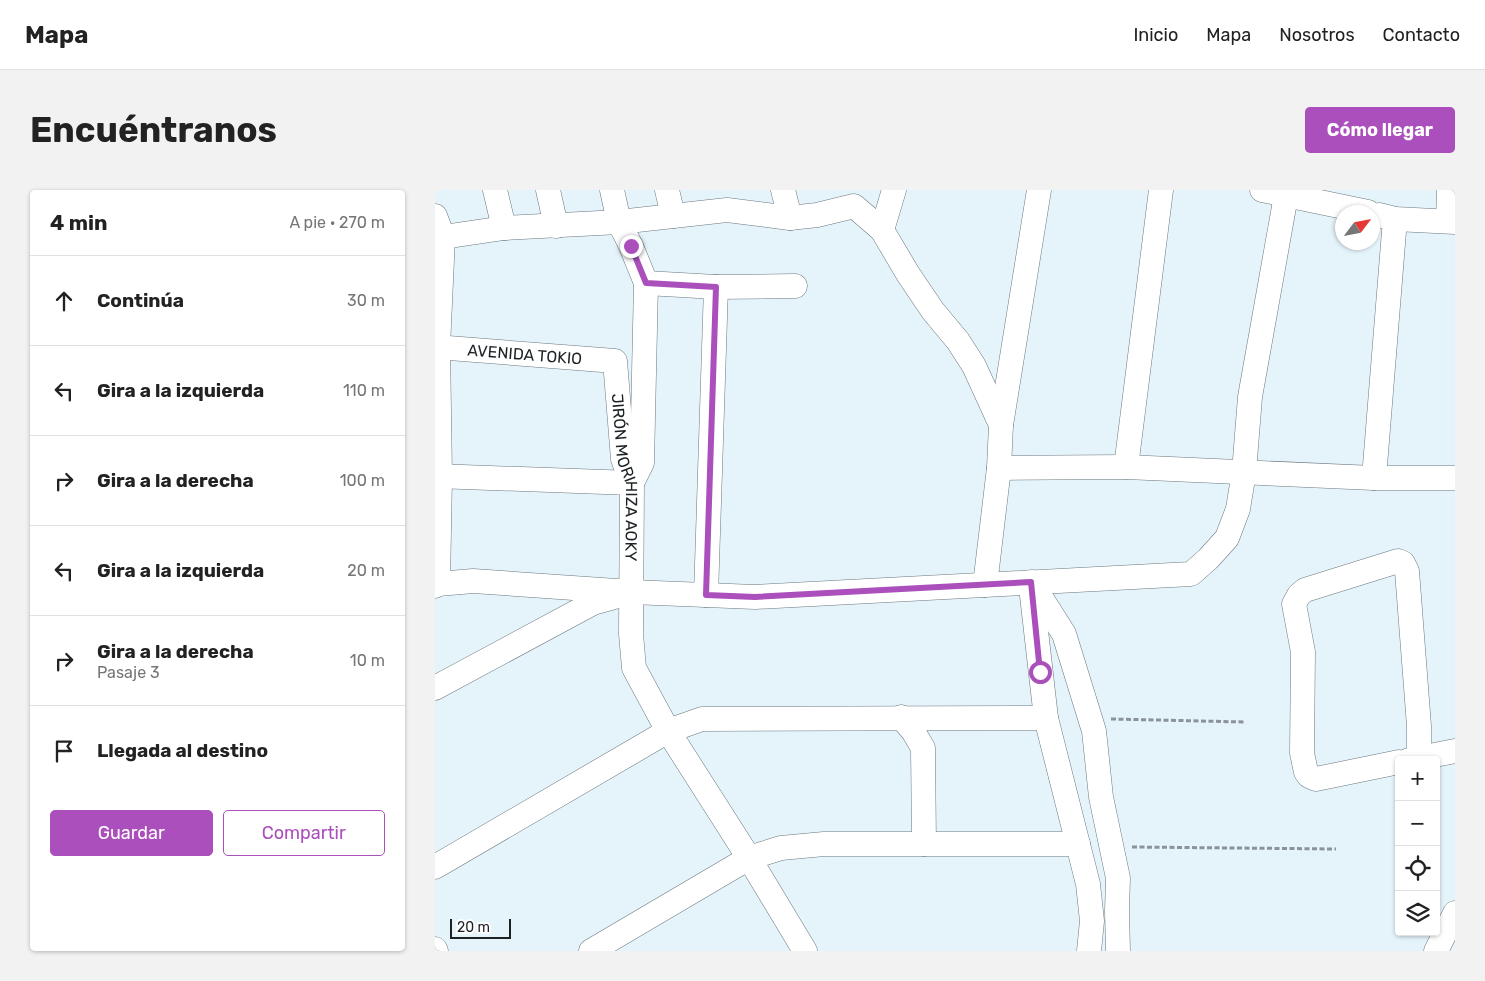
<!DOCTYPE html>
<html lang="es">
<meta charset="utf-8">
<style>
body{margin:0;font-family:Rubik,sans-serif;background:#f2f2f2;color:#222}
.controls{position:absolute;right:15px;bottom:15px;display:grid;overflow:hidden;border-radius:5px;box-shadow:0 1px 4px #0004}
.controls button{width:45px;height:45px;display:grid;place-items:center;padding:0;border:0;border-bottom:1px solid #e0e0e0;background:#fff;color:#222;font:25px sans-serif}
.compass{position:absolute;left:900px;top:15px;width:45px;height:45px;border-radius:50%;background:#fff;box-shadow:0 1px 4px #0004;rotate:58deg}
.scale{position:absolute;left:15px;bottom:12px;width:61px;box-sizing:border-box;padding-left:5px;border:2px solid #1c2124;border-top:0;font-size:14px;line-height:18px;white-space:nowrap;color:#1c2124;-webkit-text-stroke:4px #fefefe;paint-order:stroke}
.stop{position:absolute;width:15px;height:15px;margin:-11px;border:4px solid #aa4fbb;border-radius:50%;background:#fff}
.stop.end{background:#aa4fbb;border-color:#fff;box-shadow:0 1px 5px #0008}
.list{margin:0;padding:0;list-style:none}
h2{display:flex;justify-content:space-between;align-items:center;height:65px;margin:0;padding:0 20px;font-size:21px}
h2 small{font-size:16px;font-weight:400;color:#767676}
.list li{display:grid;grid-template-columns:32px 1fr auto;gap:15px;align-items:center;box-sizing:border-box;height:90px;padding:0 20px;border-top:1px solid #e0e0e0}
.list b{display:block;font-size:19px;white-space:nowrap}
.list p{margin:0;font-size:16px;white-space:nowrap;color:#767676}
.list em{font-size:16px;font-style:normal;color:#767676}
.actions{display:flex;gap:10px;padding:15px 20px}
.actions a{flex:1;padding:11px 0;border:1px solid #aa4fbb;border-radius:5px;text-align:center;font-size:18px;color:#aa4fbb}
.actions .main{background:#aa4fbb;color:#fff}
.icon{flex:none;width:28px;height:28px;fill:none;stroke:currentColor;stroke-width:2;stroke-linecap:round;stroke-linejoin:round}
.map{position:relative;flex:none;width:1020px;height:761px;overflow:hidden;border-radius:5px}
header{display:flex;align-items:center;gap:30px;box-sizing:border-box;height:70px;padding:0 25px;background:#fff;border-bottom:1px solid #e0e0e0}
header strong{font-size:24px}
nav{display:flex;gap:28px;margin-inline-start:auto;font-size:18px}
.intro{display:flex;align-items:center;justify-content:space-between;box-sizing:border-box;height:120px;padding:0 30px}
h1{margin:0;font-size:35px}
.button{padding:12px 22px;border-radius:5px;background:#aa4fbb;color:#fff;font-size:18px;font-weight:700}
main{display:flex;gap:30px;padding:0 30px}
aside{flex:1;background:#fff;border-radius:5px;box-shadow:0 1px 4px #0004}
.map>svg:first-child{display:block}
</style>
<header>
<strong>Mapa</strong>
<nav><a>Inicio</a><a>Mapa</a><a>Nosotros</a><a>Contacto</a></nav>
</header>
<div class="intro"><h1>Encuéntranos</h1><a class="button">Cómo llegar</a></div>
<main>
<aside>
<h2>4 min<small>A pie · 270 m</small></h2>
<ul class="list">
<li><svg class="icon" aria-label="ahead" viewBox="0 0 24 24"><path d="M12 20V5M6 11l6-6 6 6"/></svg><div><b>Continúa</b></div><em>30 m</em></li>
<li><svg class="icon" aria-label="left" viewBox="0 0 24 24"><path d="M17 20v-9H6M10 6l-5 5 5 5"/></svg><div><b>Gira a la izquierda</b></div><em>110 m</em></li>
<li><svg class="icon" aria-label="right" viewBox="0 0 24 24"><path d="M7 20v-9h11M14 6l5 5-5 5"/></svg><div><b>Gira a la derecha</b></div><em>100 m</em></li>
<li><svg class="icon" aria-label="left" viewBox="0 0 24 24"><path d="M17 20v-9H6M10 6l-5 5 5 5"/></svg><div><b>Gira a la izquierda</b></div><em>20 m</em></li>
<li><svg class="icon" aria-label="right" viewBox="0 0 24 24"><path d="M7 20v-9h11M14 6l5 5-5 5"/></svg><div><b>Gira a la derecha</b><p>Pasaje 3</p></div><em>10 m</em></li>
<li><svg class="icon" aria-label="arrive" viewBox="0 0 24 24"><path d="M6 21V4h12l-3 4 3 4H6"/></svg><div><b>Llegada al destino</b></div></li>
</ul>
<div class="actions"><a class="main">Guardar</a><a>Compartir</a></div>
</aside>
<div class="map">
<svg width="1020" height="761" viewBox="0 0 1020 761">
<rect width="100%" height="100%" fill="#e5f3fa"/>
<g fill="none" stroke-linecap="round" stroke-linejoin="round">
<!-- minor casing -->
<g stroke="#6b787e" stroke-width="25">
<g id="minor">
<path d="M60,0L69,38"/>
<path d="M113,0L121,36"/>
<path d="M232,0L238,26"/>
<path d="M348,0L355,28"/>
<path d="M827,0L933,22"/>
<path d="M944,25L960,29L1020,32"/>
<path d="M0,26L8,47L3,157L5,286L3,394"/>
<path d="M1013,31L1014,0"/>
<path d="M447,40L459,0"/>
<path d="M8,47L69,38L184,32L292,20L355,28L382,25L419,16L447,40L473,84L498,121L523,151L539,176L566,235"/>
<path d="M211,93L281,97L360,96"/>
<path id="s1" d="M0,157L180,171L188,269L197,293L196,444L199,478L233,541L314,668L370,761"/>
<path d="M691,277L726,0"/>
<path d="M564,278L691,277L939,288H1020"/>
<path d="M0,286L197,293L207,273L211,93L196,56L184,32L177,0"/>
<path d="M939,288L960,29"/>
<path d="M596,392L629,444L659,541L666,607L683,688L682,721L683,761"/>
<path d="M550,395L564,278L566,235L604,0"/>
<path d="M0,396L3,394L38,391L196,402L320,407L756,384L773,369L792,348L803,319L809,282L815,207L852,0"/>
<path d="M596,397L611,528L653,694L657,731L654,761"/>
<path d="M271,405L281,97"/>
<path d="M0,498L158,413L183,406"/>
<path d="M466,527L478,541L488,558L489,654"/>
<path d="M974,570L1020,561"/>
<path d="M964,572L881,589L874,586L871,582L867,563L868,462L859,414L864,405L870,400L963,371L968,373L972,381L984,536V567"/>
<path d="M0,677L233,541L267,529L611,528"/>
<path d="M0,759L1,761"/>
<path d="M156,761L314,668L346,658L389,654H643"/>
<path d="M1001,761L1020,723"/>
</g>
</g>
<!-- path -->
<path stroke="#899398" stroke-width="3" stroke-dasharray="5 2.5" stroke-linecap="butt" d="M676,529L810,532
M697,657L901,659"/>
<!-- minor -->
<use href="#minor" stroke="#fff" stroke-width="24"/>
</g>
<g fill="none" stroke-linecap="round" stroke-linejoin="round">
<!-- route -->
<path stroke="#aa4fbb" stroke-width="6" d="M196,56L211,93L281,97L271,405L320,407L596,392L605,482"/>
</g>
<g text-anchor="middle" dominant-baseline="central" stroke-width="4.5" stroke-linejoin="round" paint-order="stroke">
<!-- street labels -->
<g font-size="16" fill="#1c2124" stroke="#fefefe">
<text stroke="none"><textPath href="#s1" startOffset="90">AVENIDA TOKIO</textPath></text>
<text stroke="none"><textPath href="#s1" startOffset="298">JIRÓN MORIHIZA AOKY</textPath></text>
</g>
</g>
</svg>
<div class="controls">
<button>+</button>
<button>−</button>
<button><svg class="icon" aria-label="locate" viewBox="0 0 24 24"><circle cx="12" cy="12" r="6"/><path d="M12 2v4M12 18v4M2 12h4M18 12h4"/></svg></button>
<button><svg class="icon" aria-label="layers" viewBox="0 0 24 24"><path d="M12 4l9 5-9 5-9-5zM3 14l9 5 9-5"/></svg></button>
</div>
<svg class="compass" viewBox="-18 -18 36 36"><path d="M0-13l5 13h-10z" fill="#e53935"/><path d="M0 13l5-13h-10z" fill="#767676"/></svg>
<div class="scale">20 m</div>
<div class="stop" style="left:605px;top:482px"></div>
<div class="stop end" style="left:196px;top:56px"></div>
</div>
</main>
